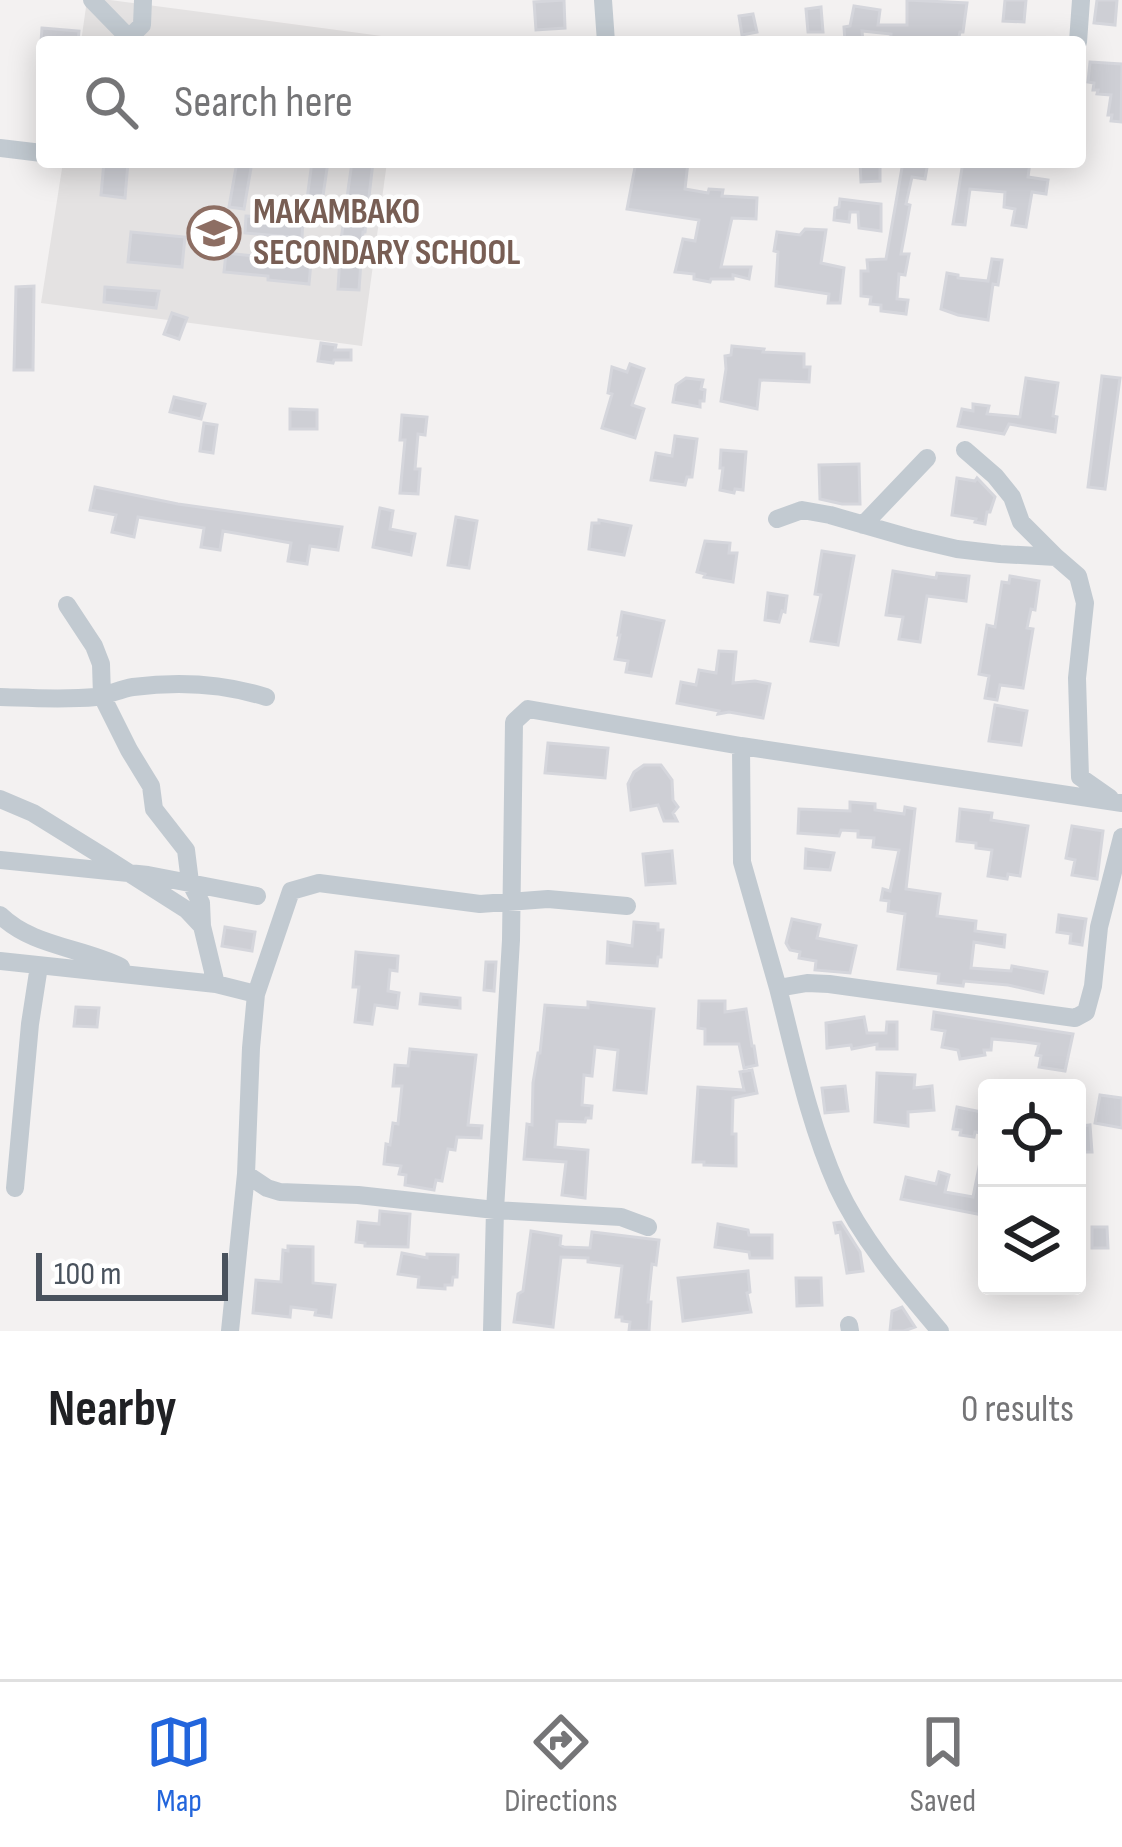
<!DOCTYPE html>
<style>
body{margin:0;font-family:"Sofia Sans Condensed",sans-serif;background:#f6f6f6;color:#202124}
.controls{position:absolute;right:36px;bottom:36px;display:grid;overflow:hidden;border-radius:12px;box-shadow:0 6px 30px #0003}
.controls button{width:108px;height:108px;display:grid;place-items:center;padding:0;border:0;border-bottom:3px solid #e0e0e0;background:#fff;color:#202124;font:60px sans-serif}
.scale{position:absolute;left:36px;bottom:30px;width:192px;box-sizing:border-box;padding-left:12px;border:6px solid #49525d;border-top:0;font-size:33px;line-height:42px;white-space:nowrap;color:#49525d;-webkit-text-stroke:9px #fff;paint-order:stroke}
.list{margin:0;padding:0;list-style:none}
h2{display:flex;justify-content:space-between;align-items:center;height:156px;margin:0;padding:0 48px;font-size:51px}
h2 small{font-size:39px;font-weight:400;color:#757577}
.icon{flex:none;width:66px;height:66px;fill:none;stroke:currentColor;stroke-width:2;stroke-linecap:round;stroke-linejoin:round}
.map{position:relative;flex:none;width:1122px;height:1331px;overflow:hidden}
.search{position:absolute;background:#fff;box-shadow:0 6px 30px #0003;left:36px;right:36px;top:36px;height:132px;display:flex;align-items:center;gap:30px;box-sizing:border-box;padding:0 42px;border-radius:12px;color:#757577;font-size:45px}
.sheet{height:348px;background:#fff}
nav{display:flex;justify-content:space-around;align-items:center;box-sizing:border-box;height:168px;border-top:3px solid #e0e0e0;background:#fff;font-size:33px;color:#757577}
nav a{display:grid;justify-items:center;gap:6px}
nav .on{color:#2265dc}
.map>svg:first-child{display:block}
</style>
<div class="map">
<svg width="1122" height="1331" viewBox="0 0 1122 1331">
<rect width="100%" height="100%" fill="#f3f1f1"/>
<!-- education -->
<path fill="#e4e2e2" d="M87,0H110L404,39L403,42H81Z
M63,162H387L362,346L41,303Z"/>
<!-- building -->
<path fill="#cecfd5" stroke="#d5d6dc" stroke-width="3" d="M564,0L565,28L536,30L534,2Z
M907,0L967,3L963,32H960L958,42H890L891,34L862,31L863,42H845L844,27L850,26L854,6L880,10L878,25H907Z
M1005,0H1026L1024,22L1003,21Z
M1097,0H1117L1115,25L1094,23Z
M821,7L823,32H808L806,9Z
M753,14L757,32L742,35L739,16Z
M42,28L79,31L78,42H41Z
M1090,62L1122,64L1121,122L1111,121L1112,115H1108L1111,95L1097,94L1098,90H1093L1094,83L1088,82Z
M104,162H128L125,198L101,195Z
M237,162H252L244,209L229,207Z
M312,162H328L320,216L305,214Z
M352,162H373L365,232H363L359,290L338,289L341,240Z
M636,162H688L685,189L708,193L709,189L723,190L722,196L757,198L756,219L732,218L721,267H751L749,279L733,275V279H711L710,282L694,279V274L675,272L683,239L695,241L699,220L627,209Z
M860,162H880V181L861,182Z
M903,162H928L925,179L912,177L906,204L910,205L901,254H909L905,275L899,274L897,299L908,300L906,314L881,311V305L870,304L871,297L861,296V271H868L867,260L886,259Z
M963,162H1030L1028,177L1048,180L1046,194L1032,192L1026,227L1012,225L1015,209L1004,207L1005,192L970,189L965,225L953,224Z
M840,199L881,204V231L859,228L858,212H850L849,222L834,220L835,208L839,207Z
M246,216L303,219L302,238L245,233Z
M805,229L826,230L821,263L844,268L840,303H828L829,294L776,286L778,252L774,251L777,232L800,235Z
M131,232L185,237L182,267L128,262Z
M226,253L311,262L309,284L268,280V276L224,272Z
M992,259L1002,260L998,285L993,284L988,320L958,315L941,309L947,273L958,275V278L988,281Z
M34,286L33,370H14L16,287Z
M105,287L159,291L156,308L104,302Z
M172,313L187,318L179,339L164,334Z
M321,343L336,345L335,350H351V360H334L333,363L318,361Z
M732,346L764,349L763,352L804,354V367H810L809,382L760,380L757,409L721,401L726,369L725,356L731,355Z
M630,364L644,369L632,405L644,409L635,438L602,428L612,394L608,393L612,367L627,372Z
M1102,376L1120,378L1105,489L1088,487Z
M686,378L703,380L701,389L705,390L704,401H700V407L673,402L676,385Z
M1026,378L1058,383L1053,416L1057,417L1055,432L1009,424L1004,434L958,426L962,409L973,411V404L989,406L987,414L1020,417Z
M174,397L205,404L201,419L170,412Z
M290,409L317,410V429H290Z
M402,415L427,417L425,435L418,434L415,469H420L418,494L400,493L405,440H400Z
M204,423L217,425L213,453L200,451Z
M675,436L697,439L692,477H687L685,485L651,480L656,453L672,456Z
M721,450L746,452L743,490L735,489L734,493L720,490L723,468H720Z
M859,464L860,504H842L820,499L819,465Z
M957,478L975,481L977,478L995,497L990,512H987L985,524L975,522L976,519L952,515Z
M95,487L178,504L342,527L338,550L310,546L307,564L288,561L291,543L223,531L220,550L201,547L204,528L138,517L134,537L112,532L116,515L90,510Z
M380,508L393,511L390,529L415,534L411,555L373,547Z
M456,517L477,521L469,568L448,565Z
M599,520L631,526L624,555L589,549L592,523H599Z
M705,541L730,543L729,553H737L733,582L704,577L705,574L697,572Z
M822,551L854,556L838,645L811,641L821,595L815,594Z
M893,571L936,578L937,573L969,576L966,601L927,596L920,642L899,639L903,617L886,615Z
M1010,576L1039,581L1035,610L1031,609L1027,628L1033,629L1023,688L1000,685L997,700L985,698L989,676L979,674L987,625L995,627L1002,582L1009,583Z
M768,593L787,596L785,612L782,611L779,622L765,620Z
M622,612L664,621L651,676L626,672L628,661L615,659L620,635H618Z
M719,651L736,652L733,683L755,681L770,684L763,718L729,712L718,714L719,711L677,703L681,682L696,685L699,670L716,673Z
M995,705L1027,711L1021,745L989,741Z
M548,743L608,748L605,778L545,773Z
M644,765H661L672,780L673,800L678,807L673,813L677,821H664L658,805L631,810L628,784L634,772Z
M850,802L875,804V810L904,814L905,807L915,809L906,889L940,894L937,916L976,921L975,931L1005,935L1004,947L974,942L971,968L1011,971L1012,966L1047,972L1043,993L1008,985L964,981L963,986L938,983L939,974L898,969L905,914L888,911L889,901L881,900L883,889L890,891L899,850L873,847L874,838L858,837V831L841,830L839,836L798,833L799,809L850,811Z
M960,809L992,813L991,820L1028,826L1020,876L1008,874L1007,879L988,876L992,850L976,848V843L957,841Z
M1072,826L1103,831L1097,879L1072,875L1075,860L1066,858Z
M806,849L834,853L830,870L805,868Z
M672,851L675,883L646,885L643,854Z
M1059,915L1086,919L1082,945L1070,943L1071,934L1057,932Z
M792,919L820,925L817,938L856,946L850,973L815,970L816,961L799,958L800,952L790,950L786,943Z
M634,922L658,924V930H663L661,957H658L657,966L607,963L608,942L632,946Z
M225,927L255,932L252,951L222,946Z
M356,952L398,956L397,971L390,970L388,991L399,993L397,1008L375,1005L372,1024L355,1022L359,987H353Z
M486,962H496L494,991L484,990Z
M421,994L460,998V1008L420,1004Z
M699,1001H725V1012L746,1009L752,1046H754L757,1065L744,1068L739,1044H705V1029L698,1028Z
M588,1002L654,1009L646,1093L614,1090L618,1050L595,1047L592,1076L584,1075L582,1105L592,1106L591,1118H586L585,1122L557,1121L555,1147L588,1150L585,1198L562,1195L566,1162L524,1159L527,1124L532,1125L533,1083L538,1053H540L545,1005L588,1008Z
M76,1007L99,1008L97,1027L74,1026Z
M934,1012L1073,1034L1065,1071L1039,1067L1041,1056L1036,1055L1039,1044L1025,1042L992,1039L991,1050H984L985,1055L960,1059L958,1050L942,1047L945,1031L932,1029Z
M864,1017L867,1033H886L887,1022H897V1049H877V1044L852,1049L851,1045L827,1048L826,1023Z
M410,1049L476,1055L468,1125L482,1126L481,1138L457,1137L455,1150L448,1149L442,1181L436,1180L434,1190L405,1185L406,1175L399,1174L401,1166L384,1164L386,1144L390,1145L393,1123L398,1124L402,1086H393L395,1065L408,1066Z
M752,1070L757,1093L733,1098L732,1134H736V1166L704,1165V1162H693L698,1087L744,1090L740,1072Z
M877,1073L915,1075L914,1088L932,1086L934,1110L908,1112V1126L875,1122Z
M845,1086L848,1111L825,1113L822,1088Z
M1100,1095L1122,1098V1128L1095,1123Z
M957,1107L986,1113L982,1133L975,1132L974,1137L960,1135L961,1130L953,1129Z
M1090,1125L1092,1152H1082L1080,1126Z
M982,1152L987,1153V1216L901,1199L906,1177L936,1184L939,1172L949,1175L945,1192L973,1197Z
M380,1211L410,1214L408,1247L365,1246V1243L356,1242L358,1222L379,1224Z
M841,1222L860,1252L863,1271L847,1273L840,1232L836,1233L834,1223Z
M718,1224L748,1230L749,1235H772V1258H750L749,1252L715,1247Z
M1092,1227H1107L1108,1248H1092Z
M531,1231L561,1236L560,1245L564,1247L590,1248L592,1232L659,1240L656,1265L652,1264L648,1302H651L649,1331H629L630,1322L622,1321V1317H616L622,1266L588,1262V1258L561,1257L553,1327L514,1322L518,1294L523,1291Z
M288,1246L313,1247V1283L335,1285L331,1317L315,1315L316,1310L291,1307L290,1317L253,1313L256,1280L281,1282L283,1250L288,1251Z
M402,1253L427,1258V1254L458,1255L457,1277H453L452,1285H445V1289L418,1287L419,1277L398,1274Z
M748,1271L750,1292L747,1293L751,1312L683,1321L678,1278Z
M796,1278H821L822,1305L797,1306Z
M902,1307L915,1327L904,1331H890L892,1311Z"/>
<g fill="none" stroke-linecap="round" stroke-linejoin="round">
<!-- minor -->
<path stroke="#c2cad1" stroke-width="18" d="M92,0L129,38L142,25L143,0
M603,0L606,42
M1078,42L1081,0
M0,148L42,153
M965,450L995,476L1012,497L1021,522L1056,557
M777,519L802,510L830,515L910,538L957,549L1000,554L1056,557L1078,576L1085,603L1077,678L1080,777L1110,798
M863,525L927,458
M67,605L94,646L101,664L102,696L129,750L151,786L154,809L186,850L190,882L201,903L202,926L216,984
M0,697C32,698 64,700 96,697C109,695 120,689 133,687C179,681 222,683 266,697
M741,746L742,862L778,988
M0,799L33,813L104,857L187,910L202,926
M0,860L148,875L257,896
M0,915C33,947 81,947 121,967
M0,961L216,984L256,994
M246,1174L267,1188L280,1192L358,1195L495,1210L621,1217L648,1227
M15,1188L30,1024L39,966
M849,1325L850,1331
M230,1331L246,1174L251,1048L256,994L291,891L319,883L480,904L548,899L627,906
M492,1331L495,1210L511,940L514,722L528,709L741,746L1122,803
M940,1331C902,1286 862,1240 837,1186C809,1123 795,1054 778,988L807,983L829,984L1075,1018L1086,1012L1093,986L1099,927L1122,837"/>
</g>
<!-- icons -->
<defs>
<g id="school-ring" transform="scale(2.7)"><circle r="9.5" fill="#fff" stroke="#8d6e63" stroke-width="1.5"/><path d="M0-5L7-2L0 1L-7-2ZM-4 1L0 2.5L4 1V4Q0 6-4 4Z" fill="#8d6e63"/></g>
</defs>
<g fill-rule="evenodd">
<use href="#school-ring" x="214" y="233"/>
</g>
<g text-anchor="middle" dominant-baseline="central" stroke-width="9" stroke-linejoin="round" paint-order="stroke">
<!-- education labels -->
<g font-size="36" font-weight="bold" fill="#785e54" stroke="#fff" text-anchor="start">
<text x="253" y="212">MAKAMBAKO<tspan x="253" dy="41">SECONDARY SCHOOL</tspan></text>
</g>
</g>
</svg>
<div class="controls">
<button><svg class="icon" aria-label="locate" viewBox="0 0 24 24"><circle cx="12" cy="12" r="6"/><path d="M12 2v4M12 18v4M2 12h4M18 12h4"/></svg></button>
<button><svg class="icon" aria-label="layers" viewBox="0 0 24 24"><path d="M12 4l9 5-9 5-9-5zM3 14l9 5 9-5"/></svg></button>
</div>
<div class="scale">100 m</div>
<div class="search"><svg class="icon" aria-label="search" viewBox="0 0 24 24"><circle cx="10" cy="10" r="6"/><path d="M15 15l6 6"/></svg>Search here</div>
</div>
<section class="sheet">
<h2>Nearby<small>0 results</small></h2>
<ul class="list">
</ul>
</section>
<nav>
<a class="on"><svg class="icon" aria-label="map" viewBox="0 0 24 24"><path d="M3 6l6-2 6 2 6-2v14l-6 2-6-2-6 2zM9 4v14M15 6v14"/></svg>Map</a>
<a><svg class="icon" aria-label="directions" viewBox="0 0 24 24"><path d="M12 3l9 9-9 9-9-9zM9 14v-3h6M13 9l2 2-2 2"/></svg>Directions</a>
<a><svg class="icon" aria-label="saved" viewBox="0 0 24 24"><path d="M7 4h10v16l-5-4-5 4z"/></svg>Saved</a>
</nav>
